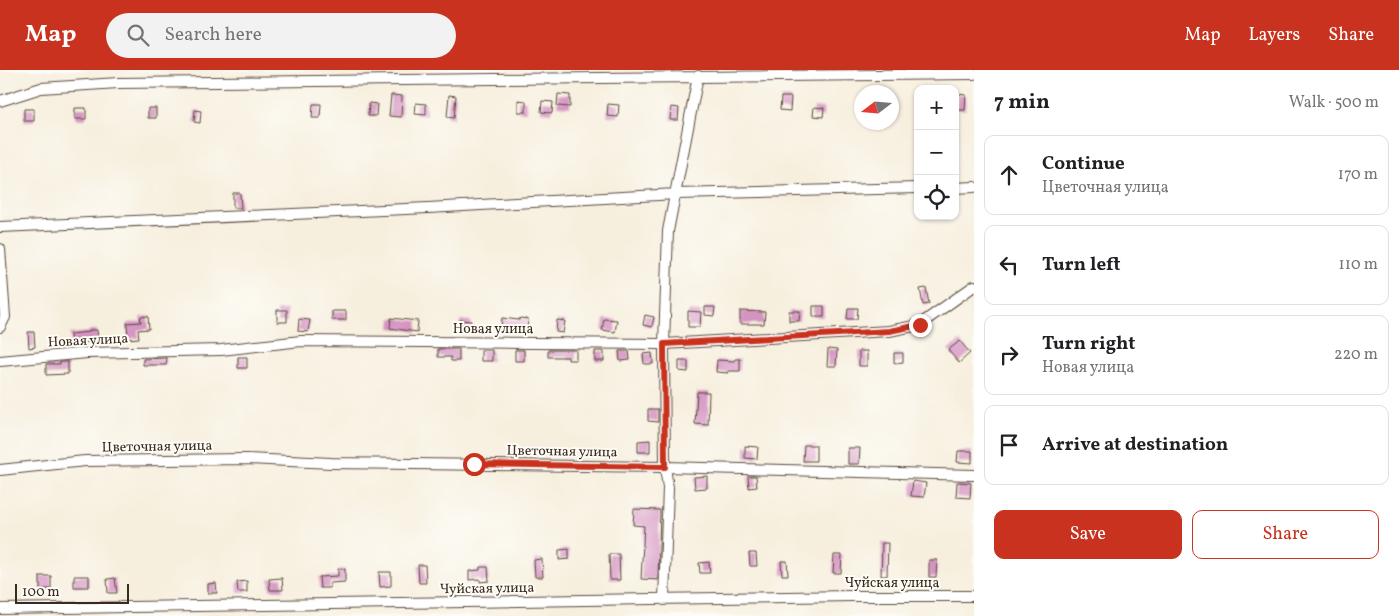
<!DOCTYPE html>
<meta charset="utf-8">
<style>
body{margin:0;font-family:Vollkorn,serif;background:#f2f2f2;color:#202124}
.controls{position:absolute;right:15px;top:15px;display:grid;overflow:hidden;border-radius:10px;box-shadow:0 1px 4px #0004}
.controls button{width:45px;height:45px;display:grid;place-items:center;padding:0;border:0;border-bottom:1px solid #e0e0e0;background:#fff;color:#202124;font:25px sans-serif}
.compass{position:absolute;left:854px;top:15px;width:45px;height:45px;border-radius:50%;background:#fff;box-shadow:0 1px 4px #0004;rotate:254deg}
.scale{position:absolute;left:15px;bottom:12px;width:114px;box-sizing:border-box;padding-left:5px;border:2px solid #3b2a1e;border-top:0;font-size:14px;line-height:18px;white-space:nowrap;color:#3b2a1e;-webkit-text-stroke:4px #fdfcf7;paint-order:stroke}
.stop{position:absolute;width:15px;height:15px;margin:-11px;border:4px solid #c8321e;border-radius:50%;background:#fff}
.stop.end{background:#c8321e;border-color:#fff;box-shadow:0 1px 5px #0008}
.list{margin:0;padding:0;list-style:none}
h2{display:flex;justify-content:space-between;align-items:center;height:65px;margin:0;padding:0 20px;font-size:21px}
h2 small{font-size:16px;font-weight:400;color:#757577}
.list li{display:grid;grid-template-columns:32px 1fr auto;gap:15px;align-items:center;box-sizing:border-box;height:80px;margin:0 10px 10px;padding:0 10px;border:1px solid #e0e0e0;border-radius:10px}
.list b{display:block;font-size:19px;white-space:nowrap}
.list p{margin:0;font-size:16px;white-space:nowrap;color:#757577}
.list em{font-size:16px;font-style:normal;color:#757577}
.actions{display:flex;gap:10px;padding:15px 20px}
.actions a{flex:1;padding:11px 0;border:1px solid #c8321e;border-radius:10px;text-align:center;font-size:18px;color:#c8321e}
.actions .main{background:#c8321e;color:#fff}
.icon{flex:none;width:28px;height:28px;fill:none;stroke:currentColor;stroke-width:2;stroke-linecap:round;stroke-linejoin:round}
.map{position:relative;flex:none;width:974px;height:546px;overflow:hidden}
header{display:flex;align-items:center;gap:30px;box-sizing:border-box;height:70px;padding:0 25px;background:#c8321e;color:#fff}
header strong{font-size:24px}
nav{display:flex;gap:28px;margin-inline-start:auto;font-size:18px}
.search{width:350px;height:45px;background:#f2f2f2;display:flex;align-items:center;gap:12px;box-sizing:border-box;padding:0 18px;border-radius:28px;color:#757577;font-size:19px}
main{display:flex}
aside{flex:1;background:#fff}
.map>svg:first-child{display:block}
</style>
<header>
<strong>Map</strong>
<div class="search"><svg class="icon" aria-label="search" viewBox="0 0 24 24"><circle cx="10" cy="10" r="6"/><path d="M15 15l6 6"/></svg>Search here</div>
<nav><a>Map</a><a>Layers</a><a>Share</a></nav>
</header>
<main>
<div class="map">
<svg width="974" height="546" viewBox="0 0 974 546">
<rect width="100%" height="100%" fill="#fdfcf7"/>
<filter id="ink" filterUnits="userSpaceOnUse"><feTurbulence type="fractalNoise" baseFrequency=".02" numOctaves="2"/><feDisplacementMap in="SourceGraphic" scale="10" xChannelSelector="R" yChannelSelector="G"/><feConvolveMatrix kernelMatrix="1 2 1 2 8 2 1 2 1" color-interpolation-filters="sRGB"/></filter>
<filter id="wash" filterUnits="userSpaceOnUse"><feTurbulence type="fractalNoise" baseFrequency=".0096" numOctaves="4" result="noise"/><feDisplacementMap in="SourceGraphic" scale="20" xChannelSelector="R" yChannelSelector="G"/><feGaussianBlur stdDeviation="1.12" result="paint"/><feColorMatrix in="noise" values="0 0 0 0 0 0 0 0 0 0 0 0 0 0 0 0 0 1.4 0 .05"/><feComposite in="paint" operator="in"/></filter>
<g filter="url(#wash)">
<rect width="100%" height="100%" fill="#f7efde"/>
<g id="blocks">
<!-- building -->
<path fill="#d593c2" d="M558,24L570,25V37L557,36Z
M958,24L966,25L965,40H957Z
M391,25L402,26L401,47L389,46Z
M449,25L456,26L454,48L447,47Z
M781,27H791L790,41L780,40Z
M518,30L526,31V42H518Z
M542,31L553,32L552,43L541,42Z
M369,33L377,34L376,46H368Z
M416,33L426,34V45L415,44Z
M313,34H321L320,48H312Z
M608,34L619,35L618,47L607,46Z
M671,37L679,38L678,50H670Z
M814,37L824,38L823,47L813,46Z
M75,38H86V49H75Z
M148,38H156V48H148Z
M24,39H34V51H24Z
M195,40L201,41L200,53L194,52Z
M233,123H240L241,138H233Z
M926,218L929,234L923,235L920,219Z
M813,236H824V247H813Z
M705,237H715L714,246L705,245Z
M848,238H858L857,249H847Z
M277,240H287V252H277Z
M332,241H346V250H332Z
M688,241L701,242L700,257H688Z
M740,241L765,242L764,254H740Z
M789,241H800L799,251H789Z
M645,245L654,247L652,257L643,255Z
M148,246L149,259L138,260L139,268L128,269L127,253L141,252L140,247Z
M391,248L418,251L417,262L390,258Z
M502,248L519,250L520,248L528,249L527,262L509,260V262H501Z
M299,249L310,250L308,262L298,261Z
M604,249L617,250L615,262L602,260Z
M460,250L471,251L470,262L459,261Z
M557,250L565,251L563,263L556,262Z
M89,260H97L98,271L71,274L70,264L89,262Z
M28,262H34L35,277L29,278Z
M960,271L970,283L959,293L948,280Z
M438,279H459V291H451V287H438Z
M828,279L837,280L836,296H827Z
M481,280H492V291H481Z
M515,280H524V291H515Z
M548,280H576V290H568V287H548Z
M595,281H604V291H595Z
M619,281H629L630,290L620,291Z
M859,281H867V296H859Z
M652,283L653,294H644L643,284Z
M894,283H903V292L894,293Z
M238,287H247V298H238Z
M167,288L166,295H143V289Z
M735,289H740V301H728V303L716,302L717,290L734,291Z
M679,291H688V302L679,301Z
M60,292H68V304L46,305V294H60Z
M697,322H709L708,355L695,354Z
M648,339H658V352L648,351Z
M650,370V382H638V371Z
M804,375H816V391H803Z
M745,376L758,377L757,389L745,388Z
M848,378H860L859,394H848Z
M958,381H972V393L957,392Z
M707,406V418L695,419L694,407Z
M748,406H756L757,417L749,418Z
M913,411L926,413L924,427L911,426Z
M957,412L971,413L970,428L956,427Z
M634,439L660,440L658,510L641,509L644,456L633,455Z
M882,473H888L887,506H881Z
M569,479V489L559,490V480Z
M749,483H756L757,496H750Z
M609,484H619L620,510H610Z
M834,485H842L841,503H833Z
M542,489L543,507H535L534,490Z
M929,490H937L936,507H929Z
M781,491H787L788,505H782Z
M709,492L710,503H700L699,493Z
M418,495H425L426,513H419Z
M480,497H488L489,511L480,512V509L469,510V501L480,500Z
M338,499H345V512L330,513V518H320L319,507L338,506Z
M379,502H391V516L380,517Z
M40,506H51V519H40Z
M74,506H89V517H74Z
M115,508L117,523H108L107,509Z
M282,508L283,520H270L269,509Z
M247,511V522H238L237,512Z
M216,513L217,523H208V514Z"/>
</g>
</g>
<g filter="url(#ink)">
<use href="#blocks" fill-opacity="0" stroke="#57483b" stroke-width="1"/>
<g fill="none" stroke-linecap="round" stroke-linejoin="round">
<!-- minor casing -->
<g stroke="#57483b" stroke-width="12">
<path id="minor" d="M0,31L41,18L118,13L974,4
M955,118L974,117
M0,157L428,138L676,124L918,118
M0,179L5,247L0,257
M0,291L87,283L221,280L301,271L664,274L889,261L919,255L974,216
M0,400L85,391L246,389L331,393L665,397L974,405
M664,530L668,418L665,397L664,274L668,161L698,6
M0,539L852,526H974"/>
</g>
<!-- minor -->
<use href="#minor" stroke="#fff" stroke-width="10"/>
</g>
</g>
<g fill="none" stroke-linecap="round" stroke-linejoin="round" filter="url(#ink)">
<!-- route -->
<path stroke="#c8321e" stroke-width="6" d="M474,394L665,397L664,274L889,261L920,255"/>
</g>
<g text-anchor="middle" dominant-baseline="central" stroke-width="4" stroke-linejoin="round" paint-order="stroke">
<!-- street labels -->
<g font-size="14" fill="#3b2a1e" stroke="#fdfcf7">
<text x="493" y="259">Новая улица</text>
<text transform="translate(88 271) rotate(-3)">Новая улица</text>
<text transform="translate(157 377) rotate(-1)">Цветочная улица</text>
<text transform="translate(562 382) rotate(1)">Цветочная улица</text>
<text x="892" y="513">Чуйская улица</text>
<text transform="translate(487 519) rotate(-1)">Чуйская улица</text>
</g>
</g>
</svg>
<div class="controls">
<button>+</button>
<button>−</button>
<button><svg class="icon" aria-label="locate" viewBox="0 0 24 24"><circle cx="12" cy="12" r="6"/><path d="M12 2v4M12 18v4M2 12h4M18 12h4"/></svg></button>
</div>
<svg class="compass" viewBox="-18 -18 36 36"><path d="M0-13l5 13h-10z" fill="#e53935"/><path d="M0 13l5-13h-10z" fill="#757577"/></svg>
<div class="scale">100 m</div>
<div class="stop" style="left:474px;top:394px"></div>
<div class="stop end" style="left:920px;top:255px"></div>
</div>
<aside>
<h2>7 min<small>Walk · 500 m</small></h2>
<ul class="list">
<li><svg class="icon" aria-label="ahead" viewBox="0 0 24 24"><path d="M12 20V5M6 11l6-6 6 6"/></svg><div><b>Continue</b><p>Цветочная улица</p></div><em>170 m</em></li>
<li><svg class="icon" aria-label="left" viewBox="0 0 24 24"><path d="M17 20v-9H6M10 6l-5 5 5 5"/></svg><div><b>Turn left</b></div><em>110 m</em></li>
<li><svg class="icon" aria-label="right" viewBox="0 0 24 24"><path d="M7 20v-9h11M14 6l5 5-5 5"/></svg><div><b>Turn right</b><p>Новая улица</p></div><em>220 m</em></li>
<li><svg class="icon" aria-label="arrive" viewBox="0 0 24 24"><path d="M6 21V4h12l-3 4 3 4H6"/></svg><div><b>Arrive at destination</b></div></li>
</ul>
<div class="actions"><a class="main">Save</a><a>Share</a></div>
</aside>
</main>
